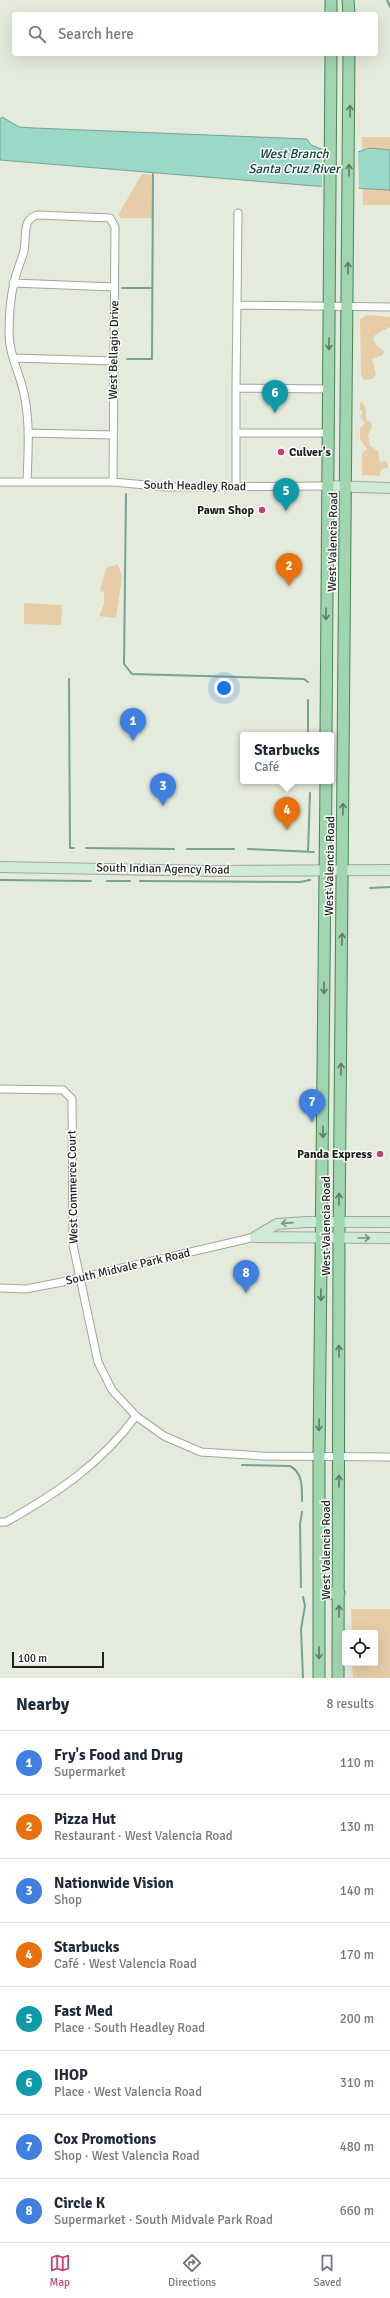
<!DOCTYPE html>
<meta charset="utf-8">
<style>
body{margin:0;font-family:Signika,sans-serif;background:#f6f6f7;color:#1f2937}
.controls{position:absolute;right:12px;bottom:12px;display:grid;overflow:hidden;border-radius:4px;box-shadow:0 4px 16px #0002}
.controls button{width:36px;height:36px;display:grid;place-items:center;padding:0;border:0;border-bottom:1px solid #e0e1e3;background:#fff;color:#1f2937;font:20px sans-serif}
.scale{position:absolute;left:12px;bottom:10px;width:92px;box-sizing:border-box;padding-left:4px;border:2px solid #1e201b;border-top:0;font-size:11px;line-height:14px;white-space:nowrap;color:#1e201b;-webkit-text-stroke:3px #fff;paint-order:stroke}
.you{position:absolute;left:224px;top:688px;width:14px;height:14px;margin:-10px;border:3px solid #fff;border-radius:50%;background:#1a73e8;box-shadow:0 0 0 6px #1a73e833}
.badge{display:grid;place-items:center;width:26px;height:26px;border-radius:50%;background:#c73e79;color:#fff;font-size:13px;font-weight:700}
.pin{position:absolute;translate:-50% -33px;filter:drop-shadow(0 1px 2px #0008)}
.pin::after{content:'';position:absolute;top:21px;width:14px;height:12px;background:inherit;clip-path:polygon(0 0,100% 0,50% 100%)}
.popup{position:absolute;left:240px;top:732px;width:94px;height:52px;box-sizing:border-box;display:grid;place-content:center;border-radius:4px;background:#fff;filter:drop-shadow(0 1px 3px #0005);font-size:13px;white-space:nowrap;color:#747a83}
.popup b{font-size:15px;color:#1f2937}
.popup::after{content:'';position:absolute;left:50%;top:100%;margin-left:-8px;border:8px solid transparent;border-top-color:#fff}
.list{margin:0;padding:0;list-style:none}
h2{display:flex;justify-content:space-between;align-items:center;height:52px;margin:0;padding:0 16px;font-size:17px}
h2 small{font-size:13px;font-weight:400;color:#747a83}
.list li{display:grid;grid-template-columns:26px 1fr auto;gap:12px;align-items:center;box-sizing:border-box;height:64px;padding:0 16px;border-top:1px solid #e0e1e3}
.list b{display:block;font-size:15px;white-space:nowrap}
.list p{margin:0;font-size:13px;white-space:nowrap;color:#747a83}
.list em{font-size:13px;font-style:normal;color:#747a83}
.icon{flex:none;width:22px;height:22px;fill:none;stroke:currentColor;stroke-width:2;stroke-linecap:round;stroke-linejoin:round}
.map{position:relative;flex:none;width:390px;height:1678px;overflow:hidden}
.search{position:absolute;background:#fff;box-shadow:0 4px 16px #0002;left:12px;right:12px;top:12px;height:44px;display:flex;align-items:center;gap:10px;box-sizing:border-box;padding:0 14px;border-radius:4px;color:#747a83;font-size:15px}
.sheet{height:564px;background:#fff}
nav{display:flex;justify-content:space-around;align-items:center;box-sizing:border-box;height:56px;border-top:1px solid #e0e1e3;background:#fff;font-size:11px;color:#747a83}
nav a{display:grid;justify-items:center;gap:2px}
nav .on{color:#c73e79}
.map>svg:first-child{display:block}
</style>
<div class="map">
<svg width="390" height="1678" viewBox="0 0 390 1678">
<rect width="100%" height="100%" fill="#e4eadc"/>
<!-- green -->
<path fill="#e7cca8" d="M362,137H390V205H363Z
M142,174L152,175V218H121L118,215Z
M367,315L390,317V327L375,335L373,340L377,346L384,351L383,355L372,359L376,374L373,379L363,380L361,374L360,319Z
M362,402L366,409V420L370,422L372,427L368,435L370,446L378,451L380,462L387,461L388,467L382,469L379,476L362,475V453L367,449L360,439V428L365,423L360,417L363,413L360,409V403Z
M118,564L122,577L116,618L99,616L104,604V592L100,591L106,568Z
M24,603L62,605L61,625L24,624Z
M351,1609H390V1678H353L352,1663H375V1633H352Z"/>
<!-- water -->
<path fill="#9bd8c8" stroke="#76a194" d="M2,117L19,127L34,128L307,139L311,145L321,149L358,152L370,148L390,150V190L315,186L0,160V119Z"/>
<!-- pier -->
<path fill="#e4eadc" d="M322,148L358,151L359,190L322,188Z"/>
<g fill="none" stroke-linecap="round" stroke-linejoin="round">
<!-- stream -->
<path stroke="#76a194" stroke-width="2" d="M387,0L390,7
M122,288H152
M127,359H152L153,174
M126,494L124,664L132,674L304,679L308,682
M69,679L70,848H74
M308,700V735
M86,848L174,849
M187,849H234
M248,849L314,852
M308,851L310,793
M0,880L91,881
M107,881H130
M140,881L300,882L310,880
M370,888L390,887
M242,1465L290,1466C303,1473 302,1487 302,1501
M301,1587L300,1524L302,1512
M303,1678L301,1629L305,1606L303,1597"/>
<!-- street casing -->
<g stroke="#a1a79a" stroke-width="9">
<path id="street" d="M13,283L114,287
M237,305L238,213
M13,358L114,361
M236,388L237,305L390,307
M28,433L113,435
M236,433V388L328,389
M0,482H113L167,487L326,486
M27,482C28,454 30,426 25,399C22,377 9,357 9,334C9,317 10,299 14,283C16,272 21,262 24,251C27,238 21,218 38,215L110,218L115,227L113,482
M236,487V433H327
M0,1089L63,1090L72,1099L73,1245L98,1362L112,1390L136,1416L164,1436L201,1452L262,1456L390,1457
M0,1288L26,1289L62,1282L255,1237
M0,1522H6C57,1493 101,1464 136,1416"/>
</g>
<!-- secondary casing -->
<g stroke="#a1a79a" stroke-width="12">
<path id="secondary" d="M326,486L390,488
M0,867L213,871L390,870
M255,1237L277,1224L307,1222H390
M255,1237L390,1238"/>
</g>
<!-- primary casing -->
<g stroke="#498458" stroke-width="13">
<path id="primary" d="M331,0V14
M348,0L349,14
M326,735L331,54
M319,1593H339
M319,1678V1455L326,781
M338,1678L339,1238L349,54"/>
</g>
<!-- street -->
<use href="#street" stroke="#fff" stroke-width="7"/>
<!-- secondary -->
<use href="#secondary" stroke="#cfead7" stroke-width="10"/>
<!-- primary -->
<use href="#primary" stroke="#a0d6af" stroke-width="11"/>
</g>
<!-- one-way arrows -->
<defs><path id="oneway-shaft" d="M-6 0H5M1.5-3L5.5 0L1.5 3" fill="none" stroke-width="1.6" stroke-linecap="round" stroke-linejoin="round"/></defs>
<g stroke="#5f7b65">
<use href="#oneway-shaft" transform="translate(350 111) rotate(-91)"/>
<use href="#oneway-shaft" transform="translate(349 170) rotate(-90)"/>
<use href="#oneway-shaft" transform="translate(348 268) rotate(-90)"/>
<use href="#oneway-shaft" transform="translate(329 344) rotate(91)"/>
<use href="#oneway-shaft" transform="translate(326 614) rotate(90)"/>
<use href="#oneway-shaft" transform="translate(343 809) rotate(-89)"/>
<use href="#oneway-shaft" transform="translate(342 939) rotate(-89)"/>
<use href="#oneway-shaft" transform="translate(324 988) rotate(91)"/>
<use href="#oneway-shaft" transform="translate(341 1069) rotate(-89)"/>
<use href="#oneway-shaft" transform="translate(323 1132) rotate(91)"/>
<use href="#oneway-shaft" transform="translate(339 1199) rotate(-89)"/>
<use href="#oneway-shaft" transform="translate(321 1295) rotate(90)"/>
<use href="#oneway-shaft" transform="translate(339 1351) rotate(-90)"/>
<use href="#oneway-shaft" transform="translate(319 1425) rotate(91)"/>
<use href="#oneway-shaft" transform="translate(339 1481) rotate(-90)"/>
<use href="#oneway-shaft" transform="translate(339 1611) rotate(-90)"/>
<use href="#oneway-shaft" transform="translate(319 1653) rotate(90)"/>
</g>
<g stroke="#7f8f82">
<use href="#oneway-shaft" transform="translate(287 1223) rotate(176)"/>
<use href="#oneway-shaft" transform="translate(364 1238)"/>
</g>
<!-- markers -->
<g fill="#c73e79" stroke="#fff" stroke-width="1.5">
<circle cx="281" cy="452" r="4"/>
<circle cx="262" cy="510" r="4"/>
<circle cx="380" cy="1154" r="4"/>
</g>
<g text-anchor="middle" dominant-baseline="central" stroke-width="3" stroke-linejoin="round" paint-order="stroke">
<!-- street labels -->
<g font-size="12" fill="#1e201b" stroke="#fff">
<text transform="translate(114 350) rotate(-89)">West Bellagio Drive</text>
<text transform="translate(195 486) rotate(1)">South Headley Road</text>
<text transform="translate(333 542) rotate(-89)">West Valencia Road</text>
<text transform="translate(330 866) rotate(-89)">West Valencia Road</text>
<text transform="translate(163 869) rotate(1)">South Indian Agency Road</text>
<text transform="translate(73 1187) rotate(-91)">West Commerce Court</text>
<text transform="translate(326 1226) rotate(-90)">West Valencia Road</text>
<text transform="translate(128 1267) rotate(-13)">South Midvale Park Road</text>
<text transform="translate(326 1550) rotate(-90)">West Valencia Road</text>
</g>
<!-- poi labels -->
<g font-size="12" font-weight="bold" fill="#1e201b" stroke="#fff" text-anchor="end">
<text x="289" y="452" text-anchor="start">Culver's</text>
<text x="254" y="510">Pawn Shop</text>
<text x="372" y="1154">Panda Express</text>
</g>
<!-- water labels -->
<g font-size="13" font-style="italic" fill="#0d4338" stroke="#fff">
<text x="294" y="154">West Branch<tspan x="294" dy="15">Santa Cruz River</tspan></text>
</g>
</g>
</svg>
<div class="controls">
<button><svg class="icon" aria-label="locate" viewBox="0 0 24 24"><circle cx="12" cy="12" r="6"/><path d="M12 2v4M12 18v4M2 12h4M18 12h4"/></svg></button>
</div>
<div class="scale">100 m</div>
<div class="you"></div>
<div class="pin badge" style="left:133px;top:741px;background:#3f7fe0">1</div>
<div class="pin badge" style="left:289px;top:586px;background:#e8710a">2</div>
<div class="pin badge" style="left:163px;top:806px;background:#3f7fe0">3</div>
<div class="pin badge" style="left:287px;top:830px;background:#e8710a">4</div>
<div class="popup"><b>Starbucks</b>Café</div>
<div class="pin badge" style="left:286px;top:511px;background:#0f9aa8">5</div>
<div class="pin badge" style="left:275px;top:413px;background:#0f9aa8">6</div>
<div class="pin badge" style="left:312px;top:1122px;background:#3f7fe0">7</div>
<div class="pin badge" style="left:246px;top:1293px;background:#3f7fe0">8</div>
<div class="search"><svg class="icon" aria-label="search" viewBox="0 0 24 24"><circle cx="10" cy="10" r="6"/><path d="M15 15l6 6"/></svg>Search here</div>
</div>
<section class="sheet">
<h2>Nearby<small>8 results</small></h2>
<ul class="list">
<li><span class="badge" style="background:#3f7fe0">1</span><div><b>Fry's Food and Drug</b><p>Supermarket</p></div><em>110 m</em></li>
<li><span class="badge" style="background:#e8710a">2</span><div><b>Pizza Hut</b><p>Restaurant · West Valencia Road</p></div><em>130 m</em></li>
<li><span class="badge" style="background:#3f7fe0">3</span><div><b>Nationwide Vision</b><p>Shop</p></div><em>140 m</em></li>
<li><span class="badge" style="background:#e8710a">4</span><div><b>Starbucks</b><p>Café · West Valencia Road</p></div><em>170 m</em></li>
<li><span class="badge" style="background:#0f9aa8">5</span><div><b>Fast Med</b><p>Place · South Headley Road</p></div><em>200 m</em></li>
<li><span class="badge" style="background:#0f9aa8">6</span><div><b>IHOP</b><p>Place · West Valencia Road</p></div><em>310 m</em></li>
<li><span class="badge" style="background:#3f7fe0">7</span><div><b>Cox Promotions</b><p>Shop · West Valencia Road</p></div><em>480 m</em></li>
<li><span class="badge" style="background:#3f7fe0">8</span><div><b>Circle K</b><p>Supermarket · South Midvale Park Road</p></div><em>660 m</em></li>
</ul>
</section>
<nav>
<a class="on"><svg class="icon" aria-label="map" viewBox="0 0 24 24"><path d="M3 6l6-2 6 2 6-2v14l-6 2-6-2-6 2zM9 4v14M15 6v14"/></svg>Map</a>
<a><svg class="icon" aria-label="directions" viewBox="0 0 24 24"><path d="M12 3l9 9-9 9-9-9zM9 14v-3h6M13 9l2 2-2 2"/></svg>Directions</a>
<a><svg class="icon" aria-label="saved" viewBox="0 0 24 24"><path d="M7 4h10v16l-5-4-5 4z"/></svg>Saved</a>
</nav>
